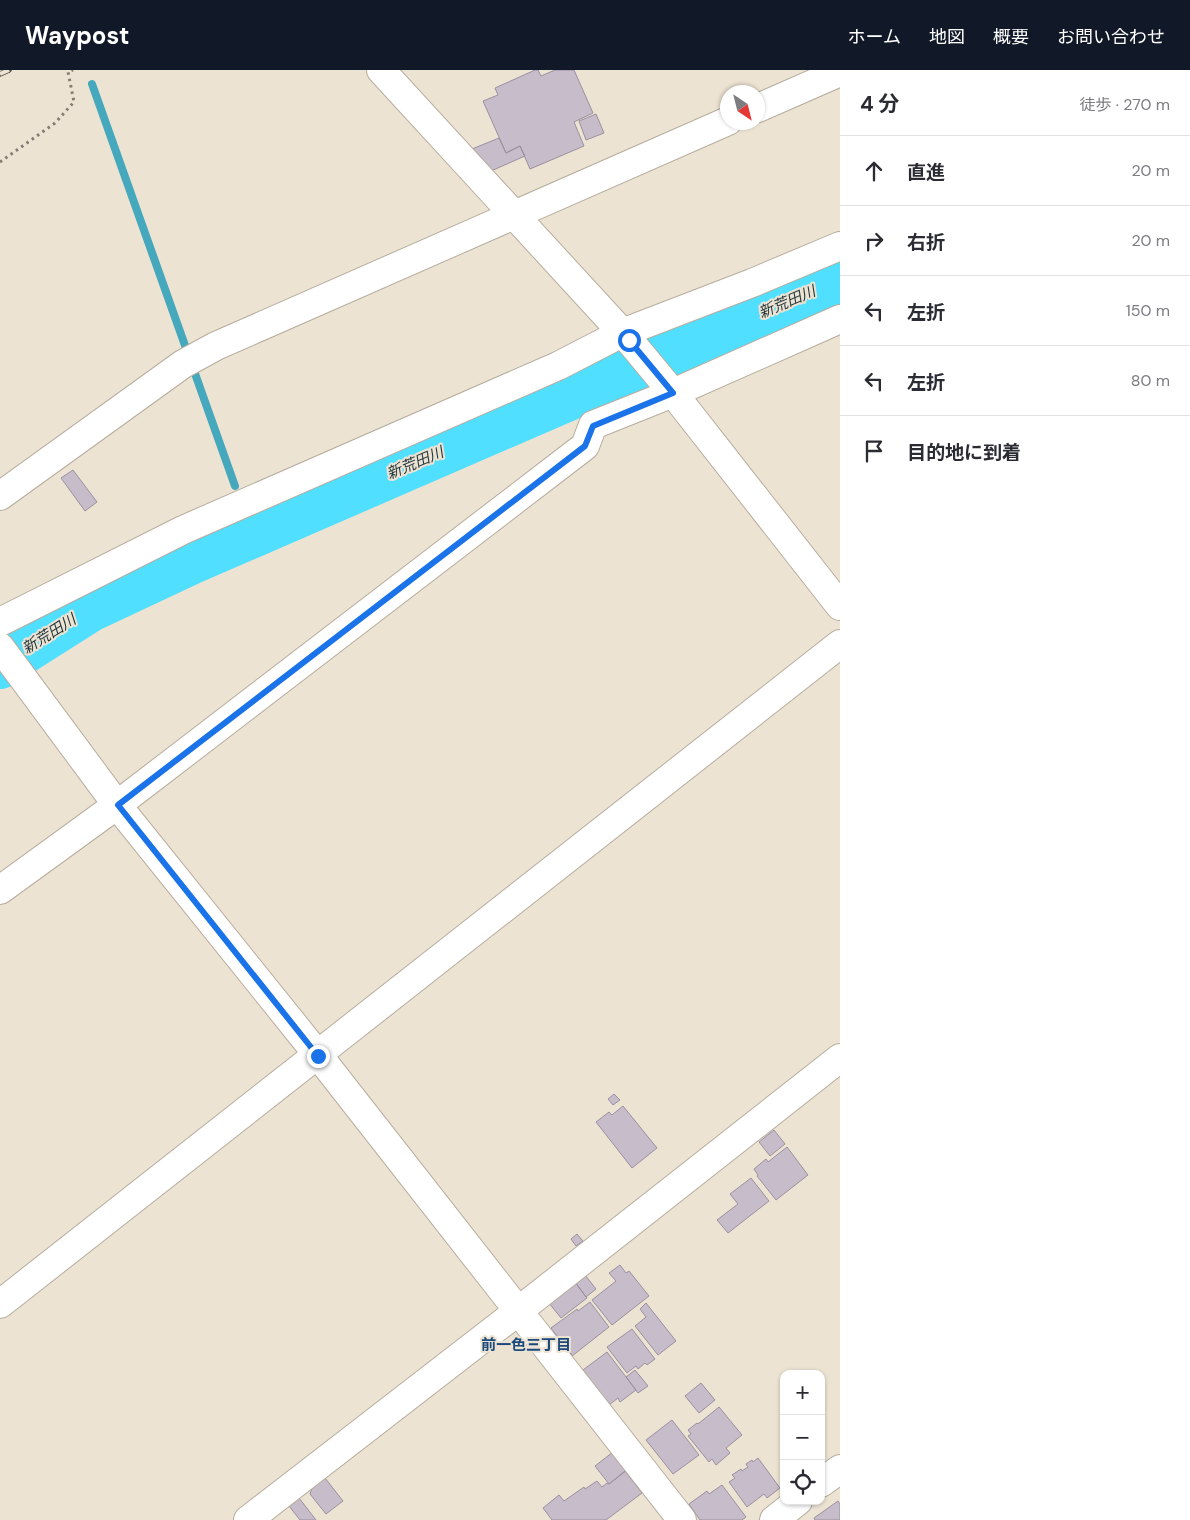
<!DOCTYPE html>
<html lang="ja">
<meta charset="utf-8">
<style>
body{margin:0;font-family:"DM Sans","Noto Sans JP",sans-serif;background:#f2f2f3;color:#2b2b33}
.controls{position:absolute;right:15px;bottom:15px;display:grid;overflow:hidden;border-radius:10px;box-shadow:0 1px 4px #0004}
.controls button{width:45px;height:45px;display:grid;place-items:center;padding:0;border:0;border-bottom:1px solid #e1e1e2;background:#fff;color:#2b2b33;font:25px sans-serif}
.compass{position:absolute;left:720px;top:15px;width:45px;height:45px;border-radius:50%;background:#fff;box-shadow:0 1px 4px #0004;rotate:145deg}
.stop{position:absolute;width:15px;height:15px;margin:-11px;border:4px solid #1a73e8;border-radius:50%;background:#fff}
.stop.end{background:#1a73e8;border-color:#fff;box-shadow:0 1px 5px #0008}
.list{margin:0;padding:0;list-style:none}
h2{display:flex;justify-content:space-between;align-items:center;height:65px;margin:0;padding:0 20px;font-size:21px}
h2 small{font-size:16px;font-weight:400;color:#7c7c81}
.list li{display:grid;grid-template-columns:32px 1fr auto;gap:15px;align-items:center;box-sizing:border-box;height:70px;padding:0 20px;border-top:1px solid #e1e1e2}
.list b{display:block;font-size:19px;white-space:nowrap}
.list em{font-size:16px;font-style:normal;color:#7c7c81}
.icon{flex:none;width:28px;height:28px;fill:none;stroke:currentColor;stroke-width:2;stroke-linecap:round;stroke-linejoin:round}
.map{position:relative;flex:none;width:840px;height:1450px;overflow:hidden}
header{display:flex;align-items:center;gap:30px;box-sizing:border-box;height:70px;padding:0 25px;background:#111827;color:#fff}
header strong{font-size:24px}
nav{display:flex;gap:28px;margin-inline-start:auto;font-size:18px}
main{display:flex}
aside{flex:1;background:#fff}
.map>svg:first-child{display:block}
</style>
<header>
<strong>Waypost</strong>
<nav><a>ホーム</a><a>地図</a><a>概要</a><a>お問い合わせ</a></nav>
</header>
<main>
<div class="map">
<svg width="840" height="1450" viewBox="0 0 840 1450">
<rect width="100%" height="100%" fill="#ede3d3"/>
<g fill="none" stroke-linecap="round" stroke-linejoin="round">
<!-- stream -->
<path stroke="#45a8bc" stroke-width="8" d="M92,14L235,416"/>
<!-- river -->
<path stroke="#50dffe" stroke-width="48" d="M0,595L90,538L190,491L840,209"/>
</g>
<!-- building -->
<path fill="#c6bcca" stroke="#9b909f" d="M535,0H538L541,6L555,0H574L593,43L574,52L584,76L530,99L520,76L506,83L483,31L498,25L495,18Z
M596,44L604,63L586,70L579,51Z
M499,68L506,83L520,76L525,86L491,101L472,79Z
M73,400L97,432L85,441L61,408Z
M614,1024L620,1030L613,1035L608,1029Z
M623,1036L657,1078L632,1098L596,1052L609,1042L612,1045Z
M774,1060L785,1074L770,1086L759,1072Z
M787,1077L808,1105L776,1130L757,1106L758,1105L754,1099L766,1089L768,1092Z
M751,1108L769,1131L728,1163L717,1150L738,1134L730,1124Z
M577,1164L583,1171L576,1176L571,1169Z
M620,1195L626,1203L629,1201L649,1226L612,1255L592,1230L616,1211L609,1203Z
M585,1205L596,1219L586,1227L575,1212Z
M575,1212L587,1228L561,1248L549,1233Z
M590,1232L609,1257L572,1286L571,1283L568,1286L562,1279L565,1276L551,1258L577,1239L578,1241Z
M646,1233L676,1271L658,1285L635,1256L646,1247L640,1239Z
M632,1259L655,1289L647,1295L645,1293L638,1299L636,1296L627,1303L607,1277Z
M607,1282L636,1320L620,1332L618,1328L605,1338L579,1303Z
M635,1300L648,1316L638,1323L626,1307Z
M701,1313L715,1330L699,1343L685,1326Z
M719,1337L742,1365L726,1378L730,1383L716,1395L712,1389L709,1392L688,1366L691,1364L688,1360L697,1353L698,1354Z
M672,1350L699,1385L673,1404L646,1370Z
M613,1382L627,1400L609,1414L595,1396Z
M758,1388L780,1418L767,1428L764,1424L747,1437L729,1412L735,1408L732,1405L741,1399L742,1401L748,1397L746,1394L752,1390L753,1392Z
M625,1401L642,1423L606,1450H552L543,1438L559,1425L564,1431L584,1417L585,1419L597,1411L602,1417L607,1413L609,1414Z
M325,1408L343,1431L326,1444L310,1424L312,1418Z
M722,1415L746,1447L742,1450H700L689,1434L707,1421L709,1424Z
M299,1428L316,1450H300L289,1436Z
M838,1431L840,1434V1450H815L814,1448Z"/>
<g fill="none" stroke-linecap="round" stroke-linejoin="round">
<!-- street casing -->
<g stroke="#b7ad9e" stroke-width="30">
<path id="street" d="M381,0L629,270L673,323L840,536
M758,38L840,2
M0,426L183,294L216,276L728,51
M0,552L183,460L558,296L622,263L752,213L840,176
M0,577L117,735L318,985L682,1450
M0,820L117,735L585,376L593,355L673,323L840,249
M0,1234L840,574
M821,1413L840,1399
M248,1450L517,1242L840,988
M774,1450L798,1431"/>
</g>
<!-- path -->
<path stroke="#847d73" stroke-width="3" stroke-dasharray="2.5 4" stroke-linecap="butt" d="M0,92L55,53L74,32L68,2L73,0"/>
<!-- street -->
<use href="#street" stroke="#fff" stroke-width="28"/>
<!-- rail casing -->
<g stroke="#565149" stroke-width="5.5">
<path id="rail" d="M0,4L9,0"/>
</g>
<!-- rail -->
<use href="#rail" stroke="#ede3d3" stroke-width="4" stroke-dasharray="11" stroke-linecap="butt"/>
</g>
<g fill="none" stroke-linecap="round" stroke-linejoin="round">
<!-- route -->
<path stroke="#1a73e8" stroke-width="6" d="M318,986L118,735L585,376L593,356L673,323L629,270"/>
</g>
<g text-anchor="middle" dominant-baseline="central" stroke-width="4" stroke-linejoin="round" paint-order="stroke">
<!-- water labels -->
<g font-size="15" font-style="italic" fill="#1e353b" stroke="#ede3d3">
<text transform="translate(787 232) rotate(-23)">新荒田川</text>
<text transform="translate(415 393) rotate(-23)">新荒田川</text>
<text transform="translate(49 564) rotate(-32)">新荒田川</text>
</g>
<!-- neighbourhood labels -->
<g font-size="15" font-weight="bold" fill="#1a497c" stroke="#ede3d3">
<text x="526" y="1275">前一色三丁目</text>
</g>
</g>
</svg>
<div class="controls">
<button>+</button>
<button>−</button>
<button><svg class="icon" aria-label="locate" viewBox="0 0 24 24"><circle cx="12" cy="12" r="6"/><path d="M12 2v4M12 18v4M2 12h4M18 12h4"/></svg></button>
</div>
<svg class="compass" viewBox="-18 -18 36 36"><path d="M0-13l5 13h-10z" fill="#e53935"/><path d="M0 13l5-13h-10z" fill="#7c7c81"/></svg>
<div class="stop" style="left:629px;top:270px"></div>
<div class="stop end" style="left:318px;top:986px"></div>
</div>
<aside>
<h2>4 分<small>徒歩 · 270 m</small></h2>
<ul class="list">
<li><svg class="icon" aria-label="ahead" viewBox="0 0 24 24"><path d="M12 20V5M6 11l6-6 6 6"/></svg><div><b>直進</b></div><em>20 m</em></li>
<li><svg class="icon" aria-label="right" viewBox="0 0 24 24"><path d="M7 20v-9h11M14 6l5 5-5 5"/></svg><div><b>右折</b></div><em>20 m</em></li>
<li><svg class="icon" aria-label="left" viewBox="0 0 24 24"><path d="M17 20v-9H6M10 6l-5 5 5 5"/></svg><div><b>左折</b></div><em>150 m</em></li>
<li><svg class="icon" aria-label="left" viewBox="0 0 24 24"><path d="M17 20v-9H6M10 6l-5 5 5 5"/></svg><div><b>左折</b></div><em>80 m</em></li>
<li><svg class="icon" aria-label="arrive" viewBox="0 0 24 24"><path d="M6 21V4h12l-3 4 3 4H6"/></svg><div><b>目的地に到着</b></div></li>
</ul>
</aside>
</main>
